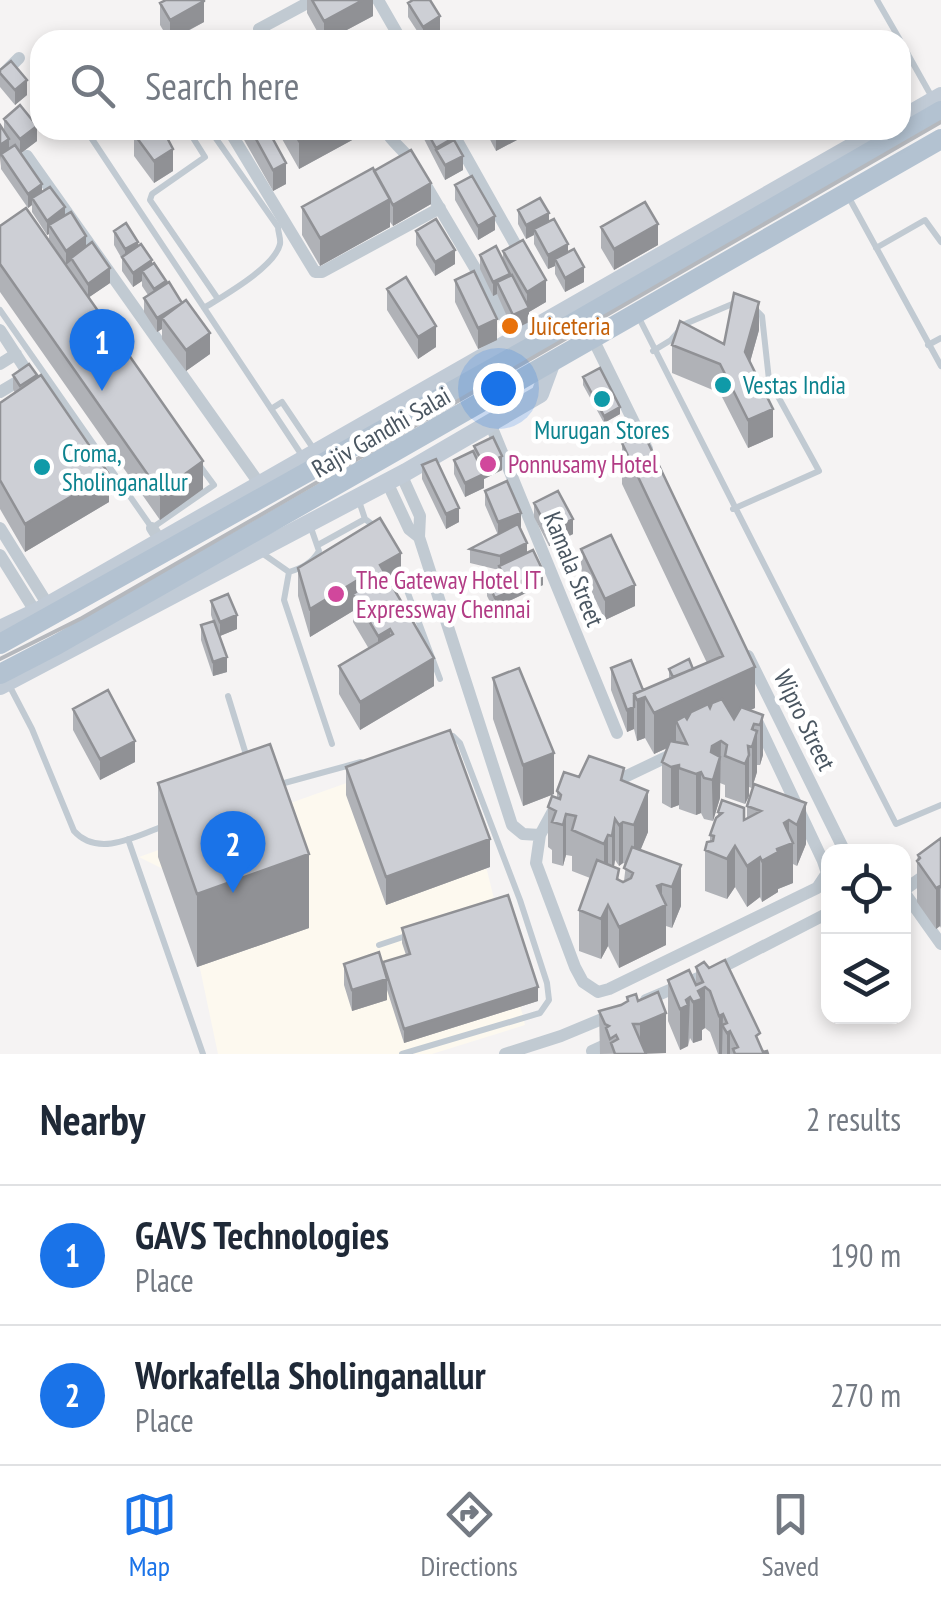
<!DOCTYPE html>
<style>
body{margin:0;font-family:"PT Sans Narrow",sans-serif;background:#f6f6f7;color:#1f2937}
.controls{position:absolute;right:30px;bottom:30px;display:grid;overflow:hidden;border-radius:20px;box-shadow:0 5px 15px #0003}
.controls button{width:90px;height:90px;display:grid;place-items:center;padding:0;border:0;border-bottom:2px solid #e0e1e3;background:#fff;color:#1f2937;font:50px sans-serif}
.you{position:absolute;left:498px;top:388px;width:35px;height:35px;margin:-25px;border:8px solid #fff;border-radius:50%;background:#1a73e8;box-shadow:0 0 0 15px #1a73e833}
.badge{display:grid;place-items:center;width:65px;height:65px;border-radius:50%;background:#1a73e8;color:#fff;font-size:32px;font-weight:700}
.pin{position:absolute;translate:-50% -82px;filter:drop-shadow(0 2px 5px #0008)}
.pin::after{content:'';position:absolute;top:52px;width:35px;height:30px;background:inherit;clip-path:polygon(0 0,100% 0,50% 100%)}
.list{margin:0;padding:0;list-style:none}
h2{display:flex;justify-content:space-between;align-items:center;height:130px;margin:0;padding:0 40px;font-size:42px}
h2 small{font-size:32px;font-weight:400;color:#747a83}
.list li{display:grid;grid-template-columns:65px 1fr auto;gap:30px;align-items:center;box-sizing:border-box;height:140px;padding:0 40px;border-top:2px solid #e0e1e3}
.list b{display:block;font-size:38px;white-space:nowrap}
.list p{margin:0;font-size:32px;white-space:nowrap;color:#747a83}
.list em{font-size:32px;font-style:normal;color:#747a83}
.icon{flex:none;width:55px;height:55px;fill:none;stroke:currentColor;stroke-width:2;stroke-linecap:round;stroke-linejoin:round}
.map{position:relative;flex:none;width:941px;height:1054px;overflow:hidden}
.search{position:absolute;background:#fff;box-shadow:0 5px 15px #0003;left:30px;right:30px;top:30px;height:110px;display:flex;align-items:center;gap:25px;box-sizing:border-box;padding:0 35px;border-radius:30px;color:#747a83;font-size:38px}
.sheet{height:410px;background:#fff}
nav{display:flex;justify-content:space-around;align-items:center;box-sizing:border-box;height:140px;border-top:2px solid #e0e1e3;background:#fff;font-size:28px;color:#747a83}
nav a{display:grid;justify-items:center;gap:5px}
nav .on{color:#1a73e8}
.map>svg:first-child{display:block}
</style>
<div class="map">
<svg width="941" height="1054" viewBox="0 0 941 1054">
<rect width="100%" height="100%" fill="#f5f3f3"/>
<!-- commercial -->
<path fill="#fdf9ef" d="M456,744L525,1025L432,1054H218L181,878L139,857Z"/>
<g fill="none" stroke-linecap="round" stroke-linejoin="round">
<!-- lane -->
<path stroke="#c1cad2" stroke-width="6" d="M877,0L900,40
M901,42L933,99
M86,130L303,457
M188,130L205,157L152,194L150,200L218,299
M848,196L941,366
M876,248L925,220L941,242
M204,308C223,296 275,267 280,244C281,238 278,233 278,227L210,130
M0,310L152,528L214,485L200,466
M638,316L896,824L941,805
M928,345L941,338
M653,351L671,340L685,324L737,302
M271,409L282,402L313,448
M358,498L365,519L377,528
M733,509L819,471L769,380L762,316L755,309
M318,545L365,519
M259,551L289,572C302,568 312,563 319,551L310,525
M399,569L440,679
M289,572L284,600L332,744
M8,683L32,729L74,831C98,858 137,836 166,825
M228,696L248,761
M277,785L361,762
M128,839L203,1054
M379,945L409,935
M402,1054L540,1013L549,1000L547,983L520,900L460,743L453,736L445,738"/>
<!-- street -->
<path stroke="#c1cad2" stroke-width="12" d="M378,0L401,40
M259,29L313,0
M0,77L19,58
M229,130L315,272H322L440,208
M385,130C394,145 405,150 414,165
M451,130L523,258
M27,156L261,486
M424,182L517,339
M0,330L26,370L17,382L0,392
M593,339L647,449
M0,364L16,354
M490,423L617,733
M401,474L420,516L419,537L512,825L523,834L540,835L536,863L575,967L583,982L598,992L609,989L817,888L827,873L823,861L756,719
M387,482L409,529L419,537
M0,528L48,605
M152,528L161,542
M0,555L38,616
M748,656L845,852
M612,783L675,753
M540,835L553,811L558,809
M904,890L941,864
M904,892L941,944
M646,1000L717,970L828,913
M592,1051L614,1041
M505,1054L561,1036L614,1014"/>
<!-- secondary -->
<path stroke="#c1cbd6" stroke-width="18" d="M901,119L941,96
M0,629L36,612L881,130
M0,686L406,472L540,394L551,364"/>
<!-- primary -->
<path stroke="#b3c2d1" stroke-width="20" d="M0,644L556,333L941,111
M0,674L58,644L941,139"/>
<!-- rail -->
<path stroke="#b5b8bd" stroke-width="4" d="M0,659L82,618L941,122"/>
</g>
<!-- wall -->
<path fill="#b0b2b7" fill-rule="evenodd" d="M307,0H373V16L328,40H322L307,13Z
M160,3L204,22L172,40H169L160,25Z
M408,3L440,30L425,40H423L408,17Z
M0,70L27,95L15,105L0,87Z
M4,119L37,141L21,153L42,192L65,215L110,283L89,297L203,489L160,520L0,292V226L62,259L49,239V234L47,235L32,212V205L28,208L1,169L0,125L4,131Z
M243,130H268L286,184L273,191L243,138Z
M277,130H354V139L299,169Z
M424,130H448L463,170L445,180L424,139Z
M485,130H532V132L496,151Z
M134,134L173,171L154,183L134,156Z
M374,171L431,204L393,226L390,222V227L320,266L302,235V207Z
M455,185L495,230L478,240L455,200Z
M518,210L549,221L584,282L565,292L555,274V266L548,269L534,244V235L526,239L518,224Z
M601,227L658,245L614,270L601,248Z
M114,231L138,246L166,284L210,354L186,371L162,339V329L157,332L144,312V298L148,295L142,286V281L133,287L122,271V259L114,245Z
M416,231L455,264L435,276L416,245Z
M503,251L546,302L529,312V322L513,330L497,294L493,296L480,269V255L503,261Z
M455,280L497,340L478,349L455,302Z
M387,289L436,347L418,359L387,310Z
M759,330L750,362L773,437L748,448L720,393L672,373V345L724,344Z
M13,375L37,378L109,502L25,552L0,509V403L15,393L13,389Z
M583,377L620,414L604,423L583,385Z
M622,443L755,708L750,710L763,715V755L760,765H757V772L752,788L749,787V796L745,804L725,797V785L720,783V798L713,821L704,819L701,813L696,815L679,809V805L671,808L662,803V762L667,748L654,754L645,738L637,741L634,729L627,732L611,690V668L643,690L669,679V669H693L707,663L622,484Z
M474,446L502,470L484,479V488L465,497L454,474V460L474,455Z
M422,465L459,522L446,529L422,479Z
M485,491L521,527L519,528L527,553L543,585L509,601V606L495,612L487,596V581L499,576V570L470,563V549L498,535L485,505Z
M534,503L573,534L549,546L534,517Z
M581,549L635,606L605,620L581,570Z
M298,568L401,581L392,586L434,686L360,730L339,694V666L369,649L353,622V611L310,637L298,596Z
M211,601L237,629L220,636L227,672L213,676L201,640V625L213,621L211,615Z
M493,678L554,794L523,806L493,719Z
M73,709L135,762L100,780L73,730Z
M346,767L490,867L386,905L346,795Z
M579,777L624,780L648,832L640,850L681,865V906L672,928L666,926V945L619,968L608,946L601,959L579,951V910L590,878L572,871V856L566,855L563,866L552,863V850L548,847V807L557,798V791ZM615,860L619,866L623,863L626,864L624,881L623,882L619,880L614,867Z
M158,783L309,928L197,967L158,857Z
M806,803V844L797,866L793,864V883L778,889V892L762,902L760,897L747,907L735,887L727,899L705,891V850L710,842V835L718,816V812L744,820L747,819V806Z
M941,838V928L940,926L936,929L917,902V861L918,855Z
M402,928L538,1001L404,1043L387,990V1000L352,1011L344,985V964L383,965L406,955L402,943Z
M696,967L760,1044L763,1052L768,1054H718L710,1032L705,1028L702,1030V1040L693,1043L690,1038L688,1046L680,1050L668,1021V980L696,984Z
M638,1001L666,1053L600,1054L599,1011Z"/>
<!-- shaded-wall -->
<path fill="#909195" d="M363,0H373V16L328,40H324V21Z
M204,1V22L170,40V20Z
M440,16V30L423,40V27Z
M27,80V95L15,105V90Z
M37,126V141L20,154V139Z
M319,130H354V139L299,169V141Z
M496,130H532V132L496,151Z
M9,139V161L1,154L0,166V145Z
M173,149V171L154,183V161Z
M463,156V170L445,180V165Z
M286,163V184L273,191V170Z
M431,183V204L393,226V205Z
M42,184V198H32V205L28,208V194Z
M390,199V227L320,266V238Z
M65,207V221L49,225V234L47,235V221Z
M549,213V227L534,229V235L526,239V225Z
M495,216V230L478,240V226Z
M658,224V245L614,270V249Z
M86,236V250L71,258V261L66,265V251Z
M138,242V256L125,263V249Z
M568,244V259H555V266L548,269V255Z
M455,250V264L435,276V262Z
M152,260V274L142,271V281L133,287V273Z
M584,267V282L565,292V278Z
M110,268V283L88,298V284Z
M510,274V288L497,282V294L493,296V282Z
M546,280V302L529,312V322L513,330V315L527,309V292Z
M759,302V330L745,380V352Z
M182,303L162,318V329L157,332V318Z
M497,319V340L478,349V328Z
M436,326V347L418,359V337Z
M210,333V354L186,371V350Z
M620,407V414L604,423V416Z
M773,409V437L748,448V420Z
M502,456V470L484,479V465Z
M203,461V489L160,520V492Z
M109,474V502L25,552V524Z
M484,474V488L465,497V483Z
M459,508V522L446,529V514Z
M521,513V527L498,536V522Z
M573,519V534L549,546V531Z
M527,543V558L500,570V556Z
M401,553V581L380,594V565Z
M543,571V585L509,601V587Z
M361,578V606L353,594V611L310,637V609Z
M635,585V606L605,620V599Z
M509,592V606L495,612V598Z
M237,615V629L220,636V622Z
M390,629V657L378,664V636Z
M227,657V672L213,676V662Z
M434,658V686L360,730V702Z
M755,667V708L685,740L676,721V744L654,754V713Z
M645,697V738L637,741V700Z
M634,707V729L627,732V710Z
M763,715V755L760,765V725Z
M754,724V741L757,731V772L752,788V729Z
M135,741V762L100,780V759Z
M721,741L720,798L713,821L711,752L712,746Z
M554,753V794L523,806V765Z
M749,755V796L745,804V764Z
M679,765V805L671,808V767Z
M701,772V813L696,815V774Z
M648,791V832L634,866V825Z
M806,803V844L797,866V825Z
M566,814V855L563,866V825Z
M615,819V860L612,877V836Z
M789,820V844L793,843V883L778,889V892L762,902V861L784,823Z
M623,822V863L619,866V825Z
M608,835V876L604,884V844Z
M490,839V867L386,905V877Z
M735,846V887L727,899V859Z
M309,854V928L197,967V894Z
M760,857V897L747,907V866Z
M681,865V906L672,928V887Z
M662,884V907L666,905V945L619,968V927L657,886Z
M940,886V926L936,929V888Z
M608,905V946L601,959V919Z
M387,979V1000L352,1011V990Z
M538,987V1001L404,1043V1029Z
M705,987V1028L702,1030V1040L693,1043V1002L698,991Z
M690,997L688,1046L680,1050V1009Z
M666,1013V1053L640,1054V1024Z
M723,1014L722,1054H719V1016Z
M730,1031V1054H727V1033Z"/>
<!-- building -->
<path fill="#cdcfd5" stroke="#909195" stroke-width="2.5" d="M166,0H204V1L170,20L160,3Z
M312,0H363L324,21Z
M413,0H430L440,16L423,27L408,3Z
M11,61L27,80L15,90L0,73V70Z
M20,105L37,126L20,139L4,119Z
M0,125L9,139L0,145Z
M139,130H163L173,149L154,161L134,134Z
M251,130H268L286,163L273,170Z
M293,130H319L299,141Z
M426,130H448L453,138L436,148Z
M454,140L463,156L445,165L436,150Z
M15,145L42,184L28,194L1,154Z
M411,150L431,183L393,205L374,171Z
M373,168L390,199L320,238L302,207Z
M472,176L495,216L478,226L455,185Z
M50,187L65,207L47,221L32,198Z
M540,198L549,213L526,225L518,210Z
M645,202L658,224L614,249L601,227Z
M26,208L203,461L160,492L0,264V226Z
M71,212L86,236L66,251L49,225Z
M436,219L455,250L435,262L416,231Z
M554,219L568,244L548,255L534,229Z
M126,223L138,242L125,249L114,231Z
M523,240L546,280L527,292L503,251Z
M92,242L110,268L88,284L71,258Z
M141,244L152,260L133,273L122,257Z
M496,246L510,274L493,282L480,255Z
M574,249L584,267L565,278L555,259Z
M154,263L166,281L154,289L142,271Z
M474,271L497,319L478,328L455,280Z
M512,275L529,308L513,315L497,282Z
M406,277L436,326L418,337L387,289Z
M169,282L182,303L157,318L144,298Z
M734,293L759,302L745,352L773,409L748,420L720,364L672,345L680,321L724,344Z
M186,300L210,333L186,350L162,318Z
M29,364L37,375L20,386L13,375Z
M600,368L620,407L604,416L583,377Z
M41,375L109,474L25,524L0,480V403Z
M643,432L755,667L654,713L645,697L637,700L634,694L723,656L622,443Z
M493,437L502,456L484,465L474,446Z
M473,451L484,474L465,483L454,460Z
M436,459L459,508L446,514L422,465Z
M507,481L521,513L498,522L485,491Z
M558,491L573,519L549,531L534,503Z
M380,518L401,553L380,565L434,658L360,702L339,666L393,634L390,629L378,636L353,594L365,586L361,578L310,609L298,568Z
M518,524L527,543L500,556L470,549Z
M611,535L635,585L605,599L581,549Z
M533,550L543,571L509,587L499,566Z
M500,575L509,592L495,598L487,581Z
M228,594L237,615L220,622L211,601Z
M214,621L227,657L213,662L201,625Z
M689,659L693,669L673,677L669,669Z
M631,660L643,690L634,694V707L627,710L611,668Z
M519,668L554,753L523,765L493,678Z
M108,690L135,741L100,759L73,709Z
M722,699L734,719L741,707L763,715L760,725L754,724L752,729L757,731L752,747L748,746L749,755L745,764L725,756L727,745L721,741L712,746L711,752L720,757L713,780L704,778L701,772L696,774L679,768V765L671,767L662,762L670,741L687,744L676,721L685,716L687,719L691,712L708,704L710,708L712,703Z
M450,730L490,839L386,877L346,767Z
M270,744L309,854L197,894L158,783Z
M589,756L624,768L621,780L648,791L634,825L623,822L619,825L615,819L612,836L608,835L604,844L572,830L576,816L566,814L563,825L552,822L556,811L548,807L552,796L560,799L561,795L557,791L564,772L579,777Z
M754,784L806,803L797,825L789,820L784,823L793,843L777,849L778,852L762,861L760,857L747,866L735,846L727,859L705,850L707,842L713,841L714,836L710,835L716,818L722,813L718,812L722,800L744,808V820L761,811L747,806Z
M941,838V888L940,886L936,888L917,861L920,858L918,855Z
M632,847L681,865L672,887L662,884L657,886L666,905L619,927L608,905L601,919L579,910L597,860L619,869L617,879L623,882L631,878L633,873L624,868Z
M508,895L538,987L404,1029L383,962L410,954L402,928Z
M379,952L387,979L352,990L344,964Z
M725,960L760,1033L756,1036L763,1052L767,1051L768,1054H735L733,1049L738,1047L730,1031L727,1033L722,1025L727,1023L723,1014L719,1016L710,991L705,987L698,991L702,999L693,1002L690,997L686,1000L688,1005L680,1009L668,980L689,970L696,985L703,982L696,967L704,962L709,968Z
M658,992L666,1013L640,1024H633L646,1054H615L611,1043L618,1039L616,1035L610,1039L606,1028L609,1026L605,1024L599,1011L621,1005L628,1001L627,997L636,994L638,1001Z"/>
<!-- markers -->
<circle fill="#e8710a" stroke="#fff" stroke-width="4" cx="510" cy="326" r="10"/>
<g fill="#0f9aa8" stroke="#fff" stroke-width="4">
<circle cx="723" cy="385" r="10"/>
<circle cx="602" cy="399" r="10"/>
<circle cx="42" cy="467" r="10"/>
</g>
<g fill="#d1479c" stroke="#fff" stroke-width="4">
<circle cx="488" cy="464" r="10"/>
<circle cx="336" cy="594" r="10"/>
</g>
<g text-anchor="middle" dominant-baseline="central" stroke-width="9" stroke-linejoin="round" paint-order="stroke">
<!-- food labels -->
<g font-size="25" fill="#c56008" stroke="#fff" text-anchor="start">
<text x="530" y="326">Juiceteria</text>
</g>
<!-- culture labels -->
<g font-size="25" fill="#0d838f" stroke="#fff" text-anchor="start">
<text x="743" y="385">Vestas India</text>
<text x="602" y="430" text-anchor="middle">Murugan Stores</text>
<text x="62" y="453">Croma,<tspan x="62" dy="29">Sholinganallur</tspan></text>
</g>
<!-- street labels -->
<g font-size="25" fill="#4a5661" stroke="#fff">
<text transform="translate(381 432) rotate(-30)">Rajiv Gandhi Salai</text>
<text transform="translate(574 569) rotate(68)">Kamala Street</text>
<text transform="translate(805 720) rotate(64)">Wipro Street</text>
</g>
<!-- hotel labels -->
<g font-size="25" fill="#b23c85" stroke="#fff" text-anchor="start">
<text x="508" y="464">Ponnusamy Hotel</text>
<text x="356" y="580">The Gateway Hotel IT<tspan x="356" dy="29">Expressway Chennai</tspan></text>
</g>
</g>
</svg>
<div class="controls">
<button><svg class="icon" aria-label="locate" viewBox="0 0 24 24"><circle cx="12" cy="12" r="6"/><path d="M12 2v4M12 18v4M2 12h4M18 12h4"/></svg></button>
<button><svg class="icon" aria-label="layers" viewBox="0 0 24 24"><path d="M12 4l9 5-9 5-9-5zM3 14l9 5 9-5"/></svg></button>
</div>
<div class="you"></div>
<div class="pin badge" style="left:102px;top:391px">1</div>
<div class="pin badge" style="left:233px;top:893px">2</div>
<div class="search"><svg class="icon" aria-label="search" viewBox="0 0 24 24"><circle cx="10" cy="10" r="6"/><path d="M15 15l6 6"/></svg>Search here</div>
</div>
<section class="sheet">
<h2>Nearby<small>2 results</small></h2>
<ul class="list">
<li><span class="badge">1</span><div><b>GAVS Technologies</b><p>Place</p></div><em>190 m</em></li>
<li><span class="badge">2</span><div><b>Workafella Sholinganallur</b><p>Place</p></div><em>270 m</em></li>
</ul>
</section>
<nav>
<a class="on"><svg class="icon" aria-label="map" viewBox="0 0 24 24"><path d="M3 6l6-2 6 2 6-2v14l-6 2-6-2-6 2zM9 4v14M15 6v14"/></svg>Map</a>
<a><svg class="icon" aria-label="directions" viewBox="0 0 24 24"><path d="M12 3l9 9-9 9-9-9zM9 14v-3h6M13 9l2 2-2 2"/></svg>Directions</a>
<a><svg class="icon" aria-label="saved" viewBox="0 0 24 24"><path d="M7 4h10v16l-5-4-5 4z"/></svg>Saved</a>
</nav>
